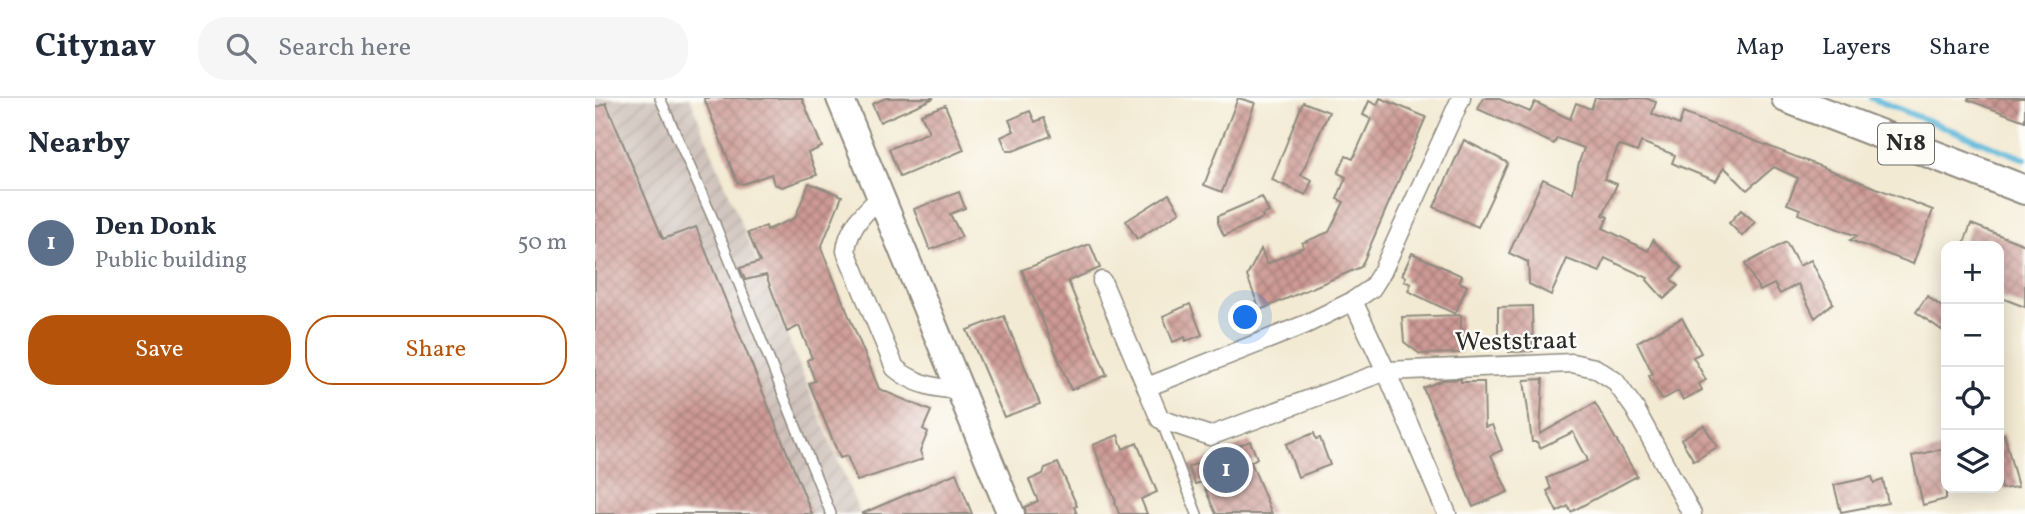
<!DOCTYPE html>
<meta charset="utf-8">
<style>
body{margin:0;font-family:Vollkorn,serif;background:#f6f6f7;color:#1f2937}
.controls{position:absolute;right:21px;bottom:21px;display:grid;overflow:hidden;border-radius:14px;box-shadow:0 4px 18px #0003}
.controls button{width:63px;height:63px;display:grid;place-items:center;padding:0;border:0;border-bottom:2px solid #e0e1e3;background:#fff;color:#1f2937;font:35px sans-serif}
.you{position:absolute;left:651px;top:220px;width:24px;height:24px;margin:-18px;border:5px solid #fff;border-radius:50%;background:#1a73e8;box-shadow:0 0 0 10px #1a73e833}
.badge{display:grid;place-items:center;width:46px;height:46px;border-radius:50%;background:#b45309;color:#fff;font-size:23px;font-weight:700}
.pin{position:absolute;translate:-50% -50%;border:4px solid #fff;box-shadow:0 2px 7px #0006}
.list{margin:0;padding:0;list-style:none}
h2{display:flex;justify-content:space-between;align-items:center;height:91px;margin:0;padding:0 28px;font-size:30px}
h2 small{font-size:23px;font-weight:400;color:#747a83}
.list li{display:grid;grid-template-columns:46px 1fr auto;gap:21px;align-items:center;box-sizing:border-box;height:105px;padding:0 28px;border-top:2px solid #e0e1e3}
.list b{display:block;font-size:26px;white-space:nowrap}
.list p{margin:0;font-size:23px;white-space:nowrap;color:#747a83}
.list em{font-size:23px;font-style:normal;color:#747a83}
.actions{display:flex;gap:14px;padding:21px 28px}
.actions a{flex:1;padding:16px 0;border:2px solid #b45309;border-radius:28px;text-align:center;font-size:24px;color:#b45309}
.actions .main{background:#b45309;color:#fff}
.icon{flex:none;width:38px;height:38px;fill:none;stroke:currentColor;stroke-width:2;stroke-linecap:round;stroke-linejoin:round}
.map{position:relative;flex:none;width:1430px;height:416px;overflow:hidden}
header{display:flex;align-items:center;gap:42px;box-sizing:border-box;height:98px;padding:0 35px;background:#fff;border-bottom:2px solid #e0e1e3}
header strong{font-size:33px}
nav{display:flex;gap:38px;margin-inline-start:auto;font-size:24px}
.search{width:490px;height:63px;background:#f6f6f7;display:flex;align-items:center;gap:18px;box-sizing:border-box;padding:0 24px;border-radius:28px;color:#747a83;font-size:26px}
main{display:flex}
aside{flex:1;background:#fff}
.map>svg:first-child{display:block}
</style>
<header>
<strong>Citynav</strong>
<div class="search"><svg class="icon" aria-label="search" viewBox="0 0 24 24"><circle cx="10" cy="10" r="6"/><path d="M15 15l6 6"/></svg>Search here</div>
<nav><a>Map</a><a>Layers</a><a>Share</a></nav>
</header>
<main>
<aside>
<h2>Nearby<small></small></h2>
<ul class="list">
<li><span class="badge" style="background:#5c6f8a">1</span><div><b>Den Donk</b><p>Public building</p></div><em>50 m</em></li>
</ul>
<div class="actions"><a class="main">Save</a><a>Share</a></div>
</aside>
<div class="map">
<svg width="1430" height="416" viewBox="0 0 1430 416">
<defs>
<pattern id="industrial-furrows" width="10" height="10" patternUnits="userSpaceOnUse" patternTransform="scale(1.75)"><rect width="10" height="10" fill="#cec1ba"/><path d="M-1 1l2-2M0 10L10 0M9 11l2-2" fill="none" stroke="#b1a6a0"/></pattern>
<pattern id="building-cross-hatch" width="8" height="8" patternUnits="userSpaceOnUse" patternTransform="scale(1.75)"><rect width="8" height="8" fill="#cd9a95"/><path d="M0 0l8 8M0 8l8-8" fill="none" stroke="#a77e7a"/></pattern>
</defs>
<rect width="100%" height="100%" fill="#fdfcf7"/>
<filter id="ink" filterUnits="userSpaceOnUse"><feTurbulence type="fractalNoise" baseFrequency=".0143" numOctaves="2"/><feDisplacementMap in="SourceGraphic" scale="14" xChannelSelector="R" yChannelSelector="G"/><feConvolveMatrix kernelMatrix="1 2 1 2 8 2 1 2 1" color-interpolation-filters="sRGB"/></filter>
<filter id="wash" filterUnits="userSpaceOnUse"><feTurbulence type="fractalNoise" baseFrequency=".00686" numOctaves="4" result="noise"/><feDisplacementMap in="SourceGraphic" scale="28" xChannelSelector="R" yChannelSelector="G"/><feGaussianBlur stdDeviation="1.57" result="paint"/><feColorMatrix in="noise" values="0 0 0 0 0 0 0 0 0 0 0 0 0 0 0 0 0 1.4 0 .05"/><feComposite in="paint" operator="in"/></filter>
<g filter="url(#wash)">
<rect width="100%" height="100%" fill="#f3ead3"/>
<!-- industrial -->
<path fill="url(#industrial-furrows)" d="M0,0H95L265,416H0Z"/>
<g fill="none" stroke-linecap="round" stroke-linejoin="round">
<!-- stream -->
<path stroke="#5cb7d9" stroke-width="6" d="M1276,0L1430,61"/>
</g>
<g id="blocks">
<!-- building -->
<path fill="url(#building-cross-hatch)" d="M109,0H207L227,49L213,55L222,77L187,89L179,86L176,76L148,86L142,84Z
M291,0H339L285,24L277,6Z
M643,0L660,5L627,94L609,87Z
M785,0L831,19L766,169L665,212L652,178L666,151L672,166L709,149L707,145L734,134L749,104L742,101L751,79L743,75L751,58L758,61L776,21L768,17L774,3L782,7Z
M888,0H902L935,14L940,4L975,21L981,5L996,11L1000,0H1050L1061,4L1057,16L1084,27L1088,15L1338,112L1318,166L1255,142L1262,138L1203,116L1205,111L1192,106L1203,80L1179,69L1152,92L1129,69L1121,83L1086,69L1077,65L1080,57L1046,44L1042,54L1024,47L1009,81L1022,86L1008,117L1013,119L1008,130L1053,153L1058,142L1087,170L1076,181L1083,188L1069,201L1052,182L1053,180L1010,160L1005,174L972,161L956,197L934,186L933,164L914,155L948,81L978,95L984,64L989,50L962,40L959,46L883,11Z
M1374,0H1430V23L1373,2Z
M708,4L734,14L706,77L717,82L711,97L677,82Z
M11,5L68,141L101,129L217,416H0V10Z
M350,7L369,52L305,79L294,51L334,34L326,16Z
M435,13L440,24L449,20L456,38L418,53H412L406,39L419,33L414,22Z
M869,42L913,65L883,129L839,109Z
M214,85L247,98L226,150L284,291L336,313L328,331L333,334L325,353L328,361L262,383L252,358L245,360L214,285L220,283L212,262L217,260L204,228L192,234L171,177L150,182L145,170L165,164L153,135L171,128L172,132L200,120Z
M364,94L370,110L355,116L367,139L335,152L319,111Z
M574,96L585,114L542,141L531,123Z
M667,99L674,114L667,117L668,120L629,138L623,125V118Z
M1146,112L1160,124L1147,138L1134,125Z
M1376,126L1430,147V209L1404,199V148H1368Z
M1191,144L1204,168L1216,162L1238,205L1220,220L1203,186L1185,196L1179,186L1165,193L1150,166Z
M495,146L505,170L473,183L512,277L476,292L427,172Z
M817,155L867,178L864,184L872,188L860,216L813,193L816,186L809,183L811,179L807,177Z
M1332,198L1351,212V235L1321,214Z
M595,206L607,237L591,243L590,239L578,244L568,218Z
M937,208L938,253L914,254V246H903V209Z
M866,217V255L825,256L809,244L807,219Z
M409,218L445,306L409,319L372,232Z
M1087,220L1106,255L1098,259L1111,282L1104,286L1107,292L1088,302L1083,293L1067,302L1054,278L1058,276L1042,244Z
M866,281V284H889L890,329L897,327L907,352L896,357L913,394L878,409L828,290L848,282Z
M948,281L945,336L1000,305L1042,378L976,414L973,408L962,414L952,393L956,391L952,380L992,363V360L978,334L945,350L942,344H937L929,282Z
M1109,327L1122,349L1099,363L1086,341Z
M719,335L721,341L725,340L735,367L703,379L691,346Z
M1404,336H1409L1423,389L1406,391L1404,381Z
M523,337L528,351L542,345L562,394L546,401L552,416H524L520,405L521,404L498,347Z
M655,343L662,360L656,364L677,416H621L607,384L600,386L593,369Z
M1351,350V401L1328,407L1317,358Z
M463,365L482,408L479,409L482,416H431L430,409L443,403L434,382L448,376L450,370Z
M361,375L377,416H266L322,392Z
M1277,379L1279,385L1288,382L1293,405L1246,414L1239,387Z"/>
</g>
</g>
<g filter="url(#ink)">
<use href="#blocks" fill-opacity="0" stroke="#8f8a7f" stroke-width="2"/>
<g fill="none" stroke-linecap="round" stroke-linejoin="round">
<!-- lane casing -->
<g stroke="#8f8a7f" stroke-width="12">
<path id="lane" d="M65,0L118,121L236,416
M566,323L602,416"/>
</g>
<!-- street casing -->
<g stroke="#8f8a7f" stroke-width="21">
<path id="street" d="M286,99C269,114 253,130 251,153L300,270C318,285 342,292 365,291
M507,183L565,321L615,338L791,273L977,265L1000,270L1020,283L1040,311L1097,416
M758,203L791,273L852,416
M552,289L709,227L758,203L777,190L787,174L866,0"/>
</g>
<!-- secondary casing -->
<g stroke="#8f8a7f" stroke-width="30">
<path id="secondary" d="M245,0L416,416"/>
</g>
<!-- primary casing -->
<g stroke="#8f8a7f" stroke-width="32">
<path id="primary" d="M1191,0L1430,92"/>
</g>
<!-- lane -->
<use href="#lane" stroke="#fff" stroke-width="9"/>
<!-- street -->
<use href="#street" stroke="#fff" stroke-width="18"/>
<!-- secondary -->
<use href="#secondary" stroke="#fff" stroke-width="26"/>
<!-- primary -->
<use href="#primary" stroke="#fff" stroke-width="28"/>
</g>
</g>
<g text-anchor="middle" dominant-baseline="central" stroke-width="5" stroke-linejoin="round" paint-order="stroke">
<!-- shield labels -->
<rect fill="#fdfcf7" stroke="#6a6a68" stroke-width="2" x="1283" y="25.5" width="56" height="41" rx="5"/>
<g font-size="24" font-weight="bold" fill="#2b2b2b">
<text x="1311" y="46">N18</text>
</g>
<!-- street labels -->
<g font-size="26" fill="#2b2b2b" stroke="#fdfcf7">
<text transform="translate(921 244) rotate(-1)">Weststraat</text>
</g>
</g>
</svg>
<div class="controls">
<button>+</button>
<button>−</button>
<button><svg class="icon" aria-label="locate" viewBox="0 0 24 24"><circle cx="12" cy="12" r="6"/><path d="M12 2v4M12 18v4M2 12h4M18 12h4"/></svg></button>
<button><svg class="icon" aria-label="layers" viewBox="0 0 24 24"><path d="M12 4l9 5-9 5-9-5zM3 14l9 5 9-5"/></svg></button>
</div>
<div class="you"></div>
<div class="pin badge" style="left:631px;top:372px;background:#5c6f8a">1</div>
</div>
</main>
